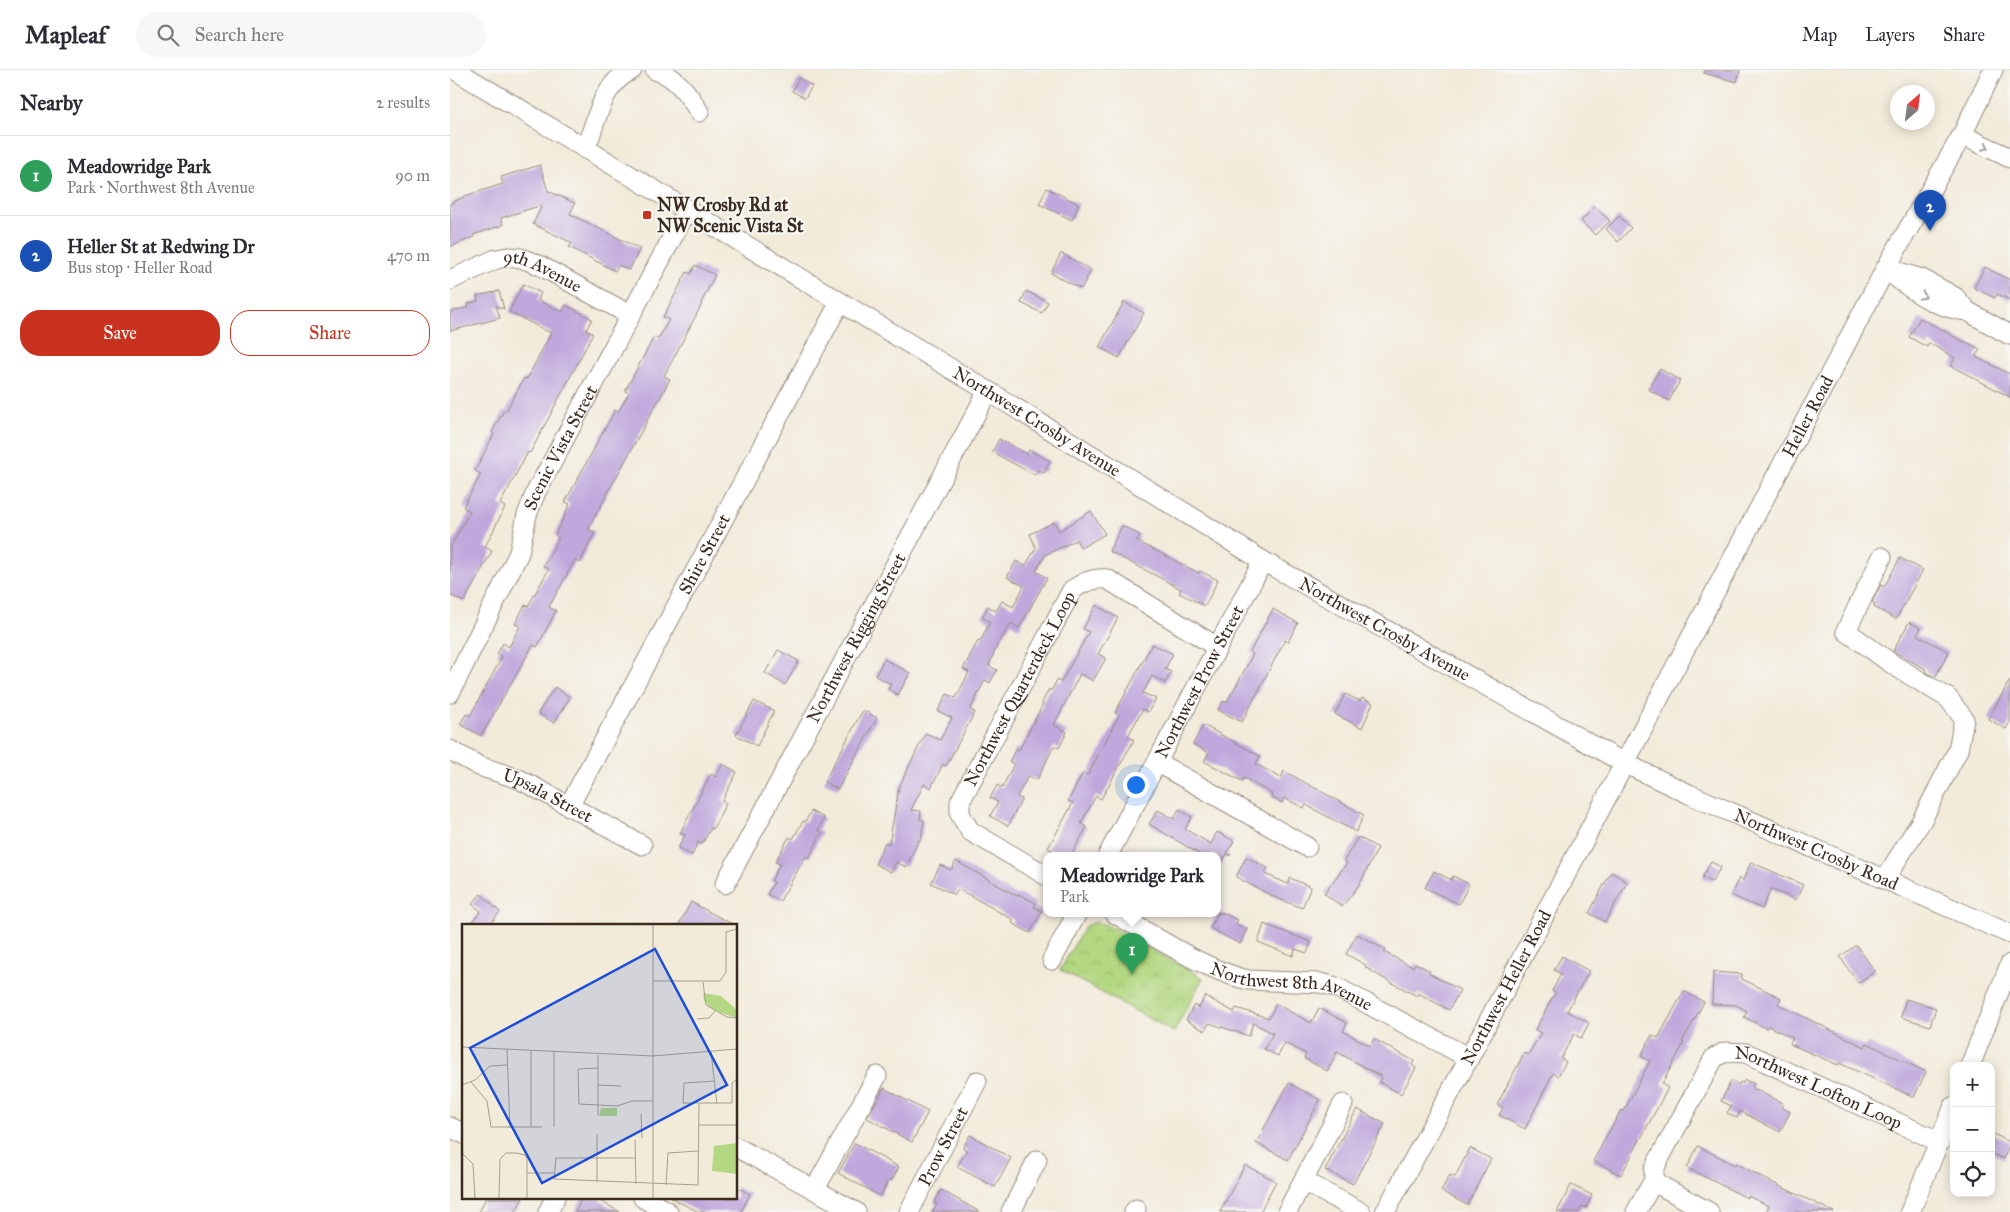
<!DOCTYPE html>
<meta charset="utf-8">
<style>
body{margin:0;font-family:"IM FELL Great Primer",serif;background:#f7f7f7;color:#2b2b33}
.controls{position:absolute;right:15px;bottom:15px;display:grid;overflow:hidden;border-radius:10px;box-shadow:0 2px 12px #0003}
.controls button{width:45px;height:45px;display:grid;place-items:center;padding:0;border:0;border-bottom:1px solid #e1e1e2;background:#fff;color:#2b2b33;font:25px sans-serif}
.compass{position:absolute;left:1440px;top:15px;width:45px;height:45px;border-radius:50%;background:#fff;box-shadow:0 2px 12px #0003;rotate:28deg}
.you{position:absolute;left:685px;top:714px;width:18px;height:18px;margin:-12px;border:4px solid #fff;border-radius:50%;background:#1a73e8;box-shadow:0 0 0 8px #1a73e833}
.badge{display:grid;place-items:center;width:32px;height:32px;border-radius:50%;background:#c8321e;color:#fff;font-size:16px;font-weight:700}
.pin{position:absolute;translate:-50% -41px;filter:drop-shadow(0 1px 2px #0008)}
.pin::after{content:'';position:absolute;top:26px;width:18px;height:15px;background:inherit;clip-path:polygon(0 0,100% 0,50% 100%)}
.popup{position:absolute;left:593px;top:782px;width:178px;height:65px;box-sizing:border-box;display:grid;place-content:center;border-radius:10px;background:#fff;filter:drop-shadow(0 1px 4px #0005);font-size:16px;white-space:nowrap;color:#7c7c81}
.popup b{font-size:19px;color:#2b2b33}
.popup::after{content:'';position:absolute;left:50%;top:100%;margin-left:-10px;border:10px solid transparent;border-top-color:#fff}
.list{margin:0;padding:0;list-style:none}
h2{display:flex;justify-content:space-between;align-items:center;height:65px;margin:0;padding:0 20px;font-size:21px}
h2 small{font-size:16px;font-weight:400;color:#7c7c81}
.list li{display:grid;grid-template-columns:32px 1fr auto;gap:15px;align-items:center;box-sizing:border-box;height:80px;padding:0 20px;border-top:1px solid #e1e1e2}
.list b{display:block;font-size:19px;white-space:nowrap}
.list p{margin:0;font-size:16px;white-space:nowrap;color:#7c7c81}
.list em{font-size:16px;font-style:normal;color:#7c7c81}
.actions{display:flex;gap:10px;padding:15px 20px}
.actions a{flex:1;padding:11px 0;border:1px solid #c8321e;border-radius:20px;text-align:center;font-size:18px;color:#c8321e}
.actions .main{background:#c8321e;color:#fff}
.icon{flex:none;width:28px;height:28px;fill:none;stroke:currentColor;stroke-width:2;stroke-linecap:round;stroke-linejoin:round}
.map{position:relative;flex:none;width:1560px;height:1142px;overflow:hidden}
header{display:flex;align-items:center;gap:30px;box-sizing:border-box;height:70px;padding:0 25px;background:#fff;border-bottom:1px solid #e1e1e2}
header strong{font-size:24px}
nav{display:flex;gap:28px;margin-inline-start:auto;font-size:18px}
.search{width:350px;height:45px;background:#f7f7f7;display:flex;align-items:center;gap:12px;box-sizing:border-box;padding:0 18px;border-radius:28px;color:#7c7c81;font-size:19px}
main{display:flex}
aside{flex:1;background:#fff}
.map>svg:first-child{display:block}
</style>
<header>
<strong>Mapleaf</strong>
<div class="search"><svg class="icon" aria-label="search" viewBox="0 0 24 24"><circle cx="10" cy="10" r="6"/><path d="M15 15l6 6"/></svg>Search here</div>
<nav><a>Map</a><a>Layers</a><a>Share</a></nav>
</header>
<main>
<aside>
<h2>Nearby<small>2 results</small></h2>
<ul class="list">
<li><span class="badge" style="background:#2e9e5b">1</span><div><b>Meadowridge Park</b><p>Park · Northwest 8th Avenue</p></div><em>90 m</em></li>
<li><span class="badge" style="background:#1a4fb4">2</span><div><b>Heller St at Redwing Dr</b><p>Bus stop · Heller Road</p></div><em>470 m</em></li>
</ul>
<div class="actions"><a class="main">Save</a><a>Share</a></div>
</aside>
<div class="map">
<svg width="1560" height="1142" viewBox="0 0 1560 1142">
<defs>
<pattern id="park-crowns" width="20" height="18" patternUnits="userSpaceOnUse" patternTransform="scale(1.25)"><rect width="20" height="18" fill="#b3d881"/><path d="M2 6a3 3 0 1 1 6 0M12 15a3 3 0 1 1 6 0" fill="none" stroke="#9bba6f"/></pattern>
</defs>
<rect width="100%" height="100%" fill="#f6f6f2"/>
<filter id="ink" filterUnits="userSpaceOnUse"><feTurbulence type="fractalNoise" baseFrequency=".02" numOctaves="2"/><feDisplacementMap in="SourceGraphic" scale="10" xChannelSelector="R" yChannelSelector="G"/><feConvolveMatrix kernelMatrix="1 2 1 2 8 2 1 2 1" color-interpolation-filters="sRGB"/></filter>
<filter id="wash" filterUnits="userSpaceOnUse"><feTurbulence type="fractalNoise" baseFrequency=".0096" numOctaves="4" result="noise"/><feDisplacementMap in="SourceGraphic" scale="20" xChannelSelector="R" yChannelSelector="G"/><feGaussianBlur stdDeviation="1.12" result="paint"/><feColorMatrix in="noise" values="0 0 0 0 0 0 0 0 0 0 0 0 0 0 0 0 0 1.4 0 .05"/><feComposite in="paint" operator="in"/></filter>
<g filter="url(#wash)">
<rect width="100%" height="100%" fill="#f2ebda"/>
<!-- park -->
<path fill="url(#park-crowns)" stroke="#778150" d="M646,852L657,855L753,908L724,962L610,900L635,856Z"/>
<g id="blocks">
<!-- building -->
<path fill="#c0a8dc" d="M1255,0H1290L1287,12L1254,3Z
M349,8L362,16L355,28L342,21Z
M90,95L98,121L125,133L120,144L190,179L179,200L169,195L165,201L119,177L122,173L83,154L92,135L51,148L53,155L23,165L24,167L0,177V134L15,126L53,114L51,107Z
M597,118L629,134L622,150L589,134Z
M1145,137L1160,151L1145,165L1131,151Z
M1169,146L1181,158L1168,172L1156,159Z
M611,183L641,200L631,219L601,203Z
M245,195L265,205L251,233L252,234L214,306L220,309L138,459L145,462L130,493L125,490L99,537L106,541L87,577L83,575L31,666L10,654L16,644L20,646L39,611L52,587L47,584L53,573L59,577L70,556L65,554L75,535L78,536L99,499L93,496L109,468L105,465L120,434L115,432L165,340L168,342L179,323L175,321L204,267L208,269L219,250L213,247L237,202L241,204Z
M1535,197L1560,210V230L1547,224L1545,228L1524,218Z
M73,214L91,223L88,230L112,242L116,235L142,249L136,260L143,264L80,383L78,382L50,434L55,437L35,477L42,481L14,532L0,525V478L20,441L13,437L31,404L25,401L44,364L42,362L54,340L56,341L74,308L77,309L101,263L59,242Z
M49,221L54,239L46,236L50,248L0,261V242L19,237L18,234L28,231L27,226Z
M576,221L598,232L592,243L571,233Z
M674,232L694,243L669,288L649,277Z
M1470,248L1514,272V271L1530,279L1526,287L1560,304V327L1501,296L1505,288L1479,273L1477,277L1459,267Z
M1210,299L1230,310L1219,331L1198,319Z
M549,369L577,384L579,380L600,391L594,403L588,400L585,405L542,382Z
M641,441L655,464L631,478L626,470L595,485L586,501L597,508L569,558L561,553L545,580L539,596L547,600L540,613L535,610L520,640L525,642L496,696L493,694L481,718L474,714L461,740L471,741L470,749L474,750L471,770H469L456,797L446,792L441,802L425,794L435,772L439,774L449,717L467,680L476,663L490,670L502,648L488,641L497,624L506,628L519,602L513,599L528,571L530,572L540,552L532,547L538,536L546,541L552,531L563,537L574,516L557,507L566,491L575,496L586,478L580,464L604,452L609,461Z
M672,456L690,465L687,471L749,503L750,501L768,510L755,536L729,523L731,519L659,481Z
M1450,488L1473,500L1446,549L1424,537L1425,534L1422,532L1431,515L1434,517Z
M646,535L668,548L648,584L656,588L643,611L630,604L604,655L617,662L609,678L604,676L587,710L578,706L567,727L572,729L558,756L540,746L548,732L540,728L547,715L552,718L564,694L559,692L566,678L569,680L593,634L592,633L599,619L601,621L607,610L611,612L639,562L633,559Z
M823,539L848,553L838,572L835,570L792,652L768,640L773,631L776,633L787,614L803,584L800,582Z
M1459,552L1471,558L1467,565L1499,582L1485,607L1476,602L1477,600L1443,581Z
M702,574L723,584L715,599L721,602L715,613L702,606L693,623L706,629L698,642L693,639L678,666L684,670L651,729L646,726L631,753L637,757L621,785H611L598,778L623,733L618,731L633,703L638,705L669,645L665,643Z
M328,580L349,591L335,615L315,603Z
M434,589L460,603L448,625L438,619L441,614L425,606Z
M1560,610V652L1556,659L1538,649Z
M105,617L120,627L104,653L88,643Z
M895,624L910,631L912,628L923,633L912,658L885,644Z
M304,631L324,641L307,676L286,665Z
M413,640L427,648L388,719L374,712Z
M753,655L810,686L806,694L831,708L834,701L914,745L906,762L856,735L854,738L834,728L832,733L821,727L822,724L794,708L792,711L754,691L759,683L743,674Z
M273,694L287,702L272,731L276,733L263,759L261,758L252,774L248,772L242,785L228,778L235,765L230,763L261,704L266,707Z
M729,739L742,747L735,759L761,774L767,762L784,771L777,783L781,785H776L767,802V785H751L699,754L708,740L724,749Z
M361,741L374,748L368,760L372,762L359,788L356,786L330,831L317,824L324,812L321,811L330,794L325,792L339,767L343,769L353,751L355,752Z
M908,767L928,778L909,815L892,837L874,823L897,793L894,791Z
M796,787L818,798L815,804L838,814L840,808L861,817L852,838L824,827L786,807Z
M506,791L567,826L568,824L586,833L584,837L592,841L580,863L562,853L564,850L508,819L505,825L481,813L490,795L501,800Z
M1261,792L1271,797L1262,812L1252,807Z
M1301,792L1353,815L1346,830L1321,819L1312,839L1281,825L1289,808L1293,810Z
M984,801L1001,810L1003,806L1019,814L1009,834L975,818Z
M1161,802L1177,812L1155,852L1139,843Z
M31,824L50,842L38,856H18L31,841L22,834Z
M241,832L250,837L286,856H228Z
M768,843H773L788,850L786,854L797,859L790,874L760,858Z
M814,854L861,872L857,883L845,879L843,886L808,872Z
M907,864L936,880L934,882L963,897L965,893L980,901L979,903L1010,920L999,940L968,923L967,926L933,908L915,897L916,895L896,884Z
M1406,875L1425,901L1408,913L1390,887Z
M1112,886L1139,901L1117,941L1139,953L1131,968L1124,964L1111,988L1116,992L1108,1006L1103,1003L1075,1059L1049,1045L1053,1038L1047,1035L1074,983L1078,985L1091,963L1085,960L1105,923L1102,921L1111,904L1104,900Z
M1263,902L1292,904V909L1331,928L1328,934L1415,977L1417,973L1476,1002L1464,1027L1389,993L1388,995L1340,974L1343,968L1318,956L1316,958L1294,947L1297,941L1286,935L1262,934Z
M1234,921L1254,932L1232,972L1234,973L1212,1014L1218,1018L1171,1105L1143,1091L1171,1040L1174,1041L1200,991L1191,986L1202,965L1208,968Z
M755,926L784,942L786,938L819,948L826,934L861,953L869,938L897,953L893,961L920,976L924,969L964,991L962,995L966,998L951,1024L929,1012L932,1007L887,982L877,1001L854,988L856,984L835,973L828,986L814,979L823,963L803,953L799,966L759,953L755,961L736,950L744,935L749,938Z
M1456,929L1486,938L1480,956L1451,947Z
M1295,1010L1304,1014L1302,1018L1333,1033L1331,1037L1340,1042L1330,1062L1290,1041L1287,1048L1277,1043L1281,1036L1271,1031L1281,1011L1289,1015L1290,1012L1293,1013Z
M839,1013L870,1030L838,1090L806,1073Z
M434,1018L478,1042L462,1072L417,1048Z
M907,1039L935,1054L903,1114L875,1100Z
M1541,1063L1560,1072L1554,1089L1541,1083Z
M520,1065L561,1088L545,1117L507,1097L517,1080L513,1078Z
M405,1073L449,1097L442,1110L439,1109L430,1126L388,1103Z
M1248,1076L1285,1095L1286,1093L1319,1111L1384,1142H1316L1319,1136L1298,1126L1297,1128L1237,1098Z
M1020,1078L1041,1089L1017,1135L991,1121L1000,1105L1005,1107Z
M795,1095L826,1111L810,1142H770Z
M1121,1115L1142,1125L1136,1138L1132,1136L1129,1142H1107Z
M286,1117L300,1124L291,1142H249L221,1128H286Z
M491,1120L530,1142H482L487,1134L484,1133Z
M36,1128H73L65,1142H29Z
M132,1128H151L150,1131L170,1142H125Z"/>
</g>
</g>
<g filter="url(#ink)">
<use href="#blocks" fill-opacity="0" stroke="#968a7c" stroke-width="1"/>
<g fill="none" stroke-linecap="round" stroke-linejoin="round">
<!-- minor casing -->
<g stroke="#968a7c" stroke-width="21">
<g id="minor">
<path id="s1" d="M5,0L538,321L813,491L1174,693L1239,724L1560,864"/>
<path d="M205,0C225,5 240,26 249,42"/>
<path d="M1512,65L1560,88"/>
<path d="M135,79C148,50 150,15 182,0"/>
<path d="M1436,198L1472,209L1505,227L1517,241L1560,265"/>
<path d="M1443,205C1466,223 1487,238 1517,241"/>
<path id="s2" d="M0,210L46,189L58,187L71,188L89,195L180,245"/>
<path d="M1432,487L1396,561L1445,596L1498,628L1514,649L1508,680L1472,750L1435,809"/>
<path id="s3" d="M0,623L69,483L77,445L86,422L237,140"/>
<path id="s4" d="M0,680L29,696L69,709L192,775"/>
<path d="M708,693L857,777"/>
<path id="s5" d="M119,736L390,232"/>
<path id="s6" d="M658,785L813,491"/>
<path id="s7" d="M597,806L520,761L510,744V732L622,520C634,512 642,508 657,509L767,577"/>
<path id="s8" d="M275,814L538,321"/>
<path id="s9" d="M664,843C705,866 752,899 798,910L870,913L886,917L1019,988"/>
<path d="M602,890L627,843"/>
<path d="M1520,996L1560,894"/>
<path d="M0,1057L14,1064"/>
<path d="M286,1077L406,1142"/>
<path d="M853,1111L911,1142"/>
<path d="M365,1119L427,1006"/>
<path d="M193,1128L218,1142"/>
<path d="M98,1142L105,1128"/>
<path id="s10" d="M459,1142L527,1011"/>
<path d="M561,1142L587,1090"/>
<path d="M684,1142L686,1139"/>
<path d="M837,1142L893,1034"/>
<path id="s11" d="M935,1142L1019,988L1436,198L1512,65L1543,0"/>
<path d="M1186,1142L1204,1110"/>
<path id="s12" d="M1259,1142L1213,1117L1204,1110V1100L1208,1091L1264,988L1275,982L1296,983L1490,1072"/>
<path d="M1460,1142L1504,1036"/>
</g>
</g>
<!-- minor -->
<use href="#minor" stroke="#fff" stroke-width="19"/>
</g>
<!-- one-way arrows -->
<defs><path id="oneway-chevron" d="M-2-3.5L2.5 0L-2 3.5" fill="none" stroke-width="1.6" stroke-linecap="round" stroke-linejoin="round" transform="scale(1.25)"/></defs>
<g stroke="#a79f9a">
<use href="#oneway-chevron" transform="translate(1536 77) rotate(26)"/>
<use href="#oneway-chevron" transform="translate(1473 226) rotate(27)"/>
</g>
</g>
<!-- markers -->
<rect fill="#c8321e" stroke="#f6f6f2" stroke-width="2" x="192" y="140" width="10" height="10" rx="2.5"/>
<g text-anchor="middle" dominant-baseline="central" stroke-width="4.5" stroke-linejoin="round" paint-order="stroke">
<!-- poi labels -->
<g font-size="18" font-weight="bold" fill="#3b2a1e" stroke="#f6f6f2" text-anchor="start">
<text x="207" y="135">NW Crosby Rd at<tspan x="207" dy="21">NW Scenic Vista St</tspan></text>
</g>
<!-- street labels -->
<g font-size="18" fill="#3b2a1e" stroke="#f6f6f2">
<text stroke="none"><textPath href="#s2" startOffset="100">9th Avenue</textPath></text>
<text stroke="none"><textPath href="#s11" startOffset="901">Heller Road</textPath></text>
<text stroke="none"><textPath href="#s1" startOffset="680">Northwest Crosby Avenue</textPath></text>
<text stroke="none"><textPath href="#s3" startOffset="270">Scenic Vista Street</textPath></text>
<text stroke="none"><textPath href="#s5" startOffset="286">Shire Street</textPath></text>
<text stroke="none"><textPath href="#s1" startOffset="1085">Northwest Crosby Avenue</textPath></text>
<text stroke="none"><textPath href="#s8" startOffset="279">Northwest Rigging Street</textPath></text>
<text stroke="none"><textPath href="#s6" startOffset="196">Northwest Prow Street</textPath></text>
<text stroke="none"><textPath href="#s7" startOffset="249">Northwest Quarterdeck Loop</textPath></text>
<text stroke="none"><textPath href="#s4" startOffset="108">Upsala Street</textPath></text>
<text stroke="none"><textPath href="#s1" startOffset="1570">Northwest Crosby Road</textPath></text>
<text stroke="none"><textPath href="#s9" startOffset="195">Northwest 8th Avenue</textPath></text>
<text stroke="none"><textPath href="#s11" startOffset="255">Northwest Heller Road</textPath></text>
<text stroke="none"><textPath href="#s12" startOffset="314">Northwest Lofton Loop</textPath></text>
<text stroke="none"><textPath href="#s10" startOffset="74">Prow Street</textPath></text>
</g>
</g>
<!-- overview -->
<g transform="translate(12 854)">
<rect width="275" height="275" fill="#f2ebda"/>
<path d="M275,219V250L250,247L252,222Z" fill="#b3d881"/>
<path d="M241,69L259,72L275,86V94L253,87L242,77ZM139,184H155V192H137Z" fill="#b3d881"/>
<path fill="none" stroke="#a99e8f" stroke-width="1" d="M191,57H258L264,48V8L275,5M241,58L244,81L265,93L275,94M235,95L247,94L253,87M0,123L191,132L275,125M45,125L48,204M249,128L255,180M136,131V191M136,144L116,145L117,180L155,182L170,177H191M253,157L222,159L221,179H270V159L275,155M9,158L25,177L29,203H80M0,161L13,156L28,142L45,141M136,161L159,162M179,190L180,214M237,201H275M69,203V127M92,203V128M135,210V258M173,216L174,260M0,229L11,240L13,275M174,234H94L92,255L236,261L237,180M65,249H92M204,261L206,229L236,227M37,275L38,235L44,229H54L63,231L65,235V275M191,275V0"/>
<path fill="#1d4ed8" fill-opacity="0.15" stroke="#1d4ed8" stroke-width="2.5" d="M193,25L265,161L80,259L8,124Z"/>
<rect width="275" height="275" fill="none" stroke="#3b2a1e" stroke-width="2.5"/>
</g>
</svg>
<div class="controls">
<button>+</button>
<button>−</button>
<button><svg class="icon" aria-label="locate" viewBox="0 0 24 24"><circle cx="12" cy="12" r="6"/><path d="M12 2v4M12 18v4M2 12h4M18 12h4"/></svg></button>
</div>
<svg class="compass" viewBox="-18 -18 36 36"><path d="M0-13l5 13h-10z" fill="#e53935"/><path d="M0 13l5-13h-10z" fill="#7c7c81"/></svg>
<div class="you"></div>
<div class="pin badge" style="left:682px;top:904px;background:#2e9e5b">1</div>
<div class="popup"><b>Meadowridge Park</b>Park</div>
<div class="pin badge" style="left:1480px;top:161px;background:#1a4fb4">2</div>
</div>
</main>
